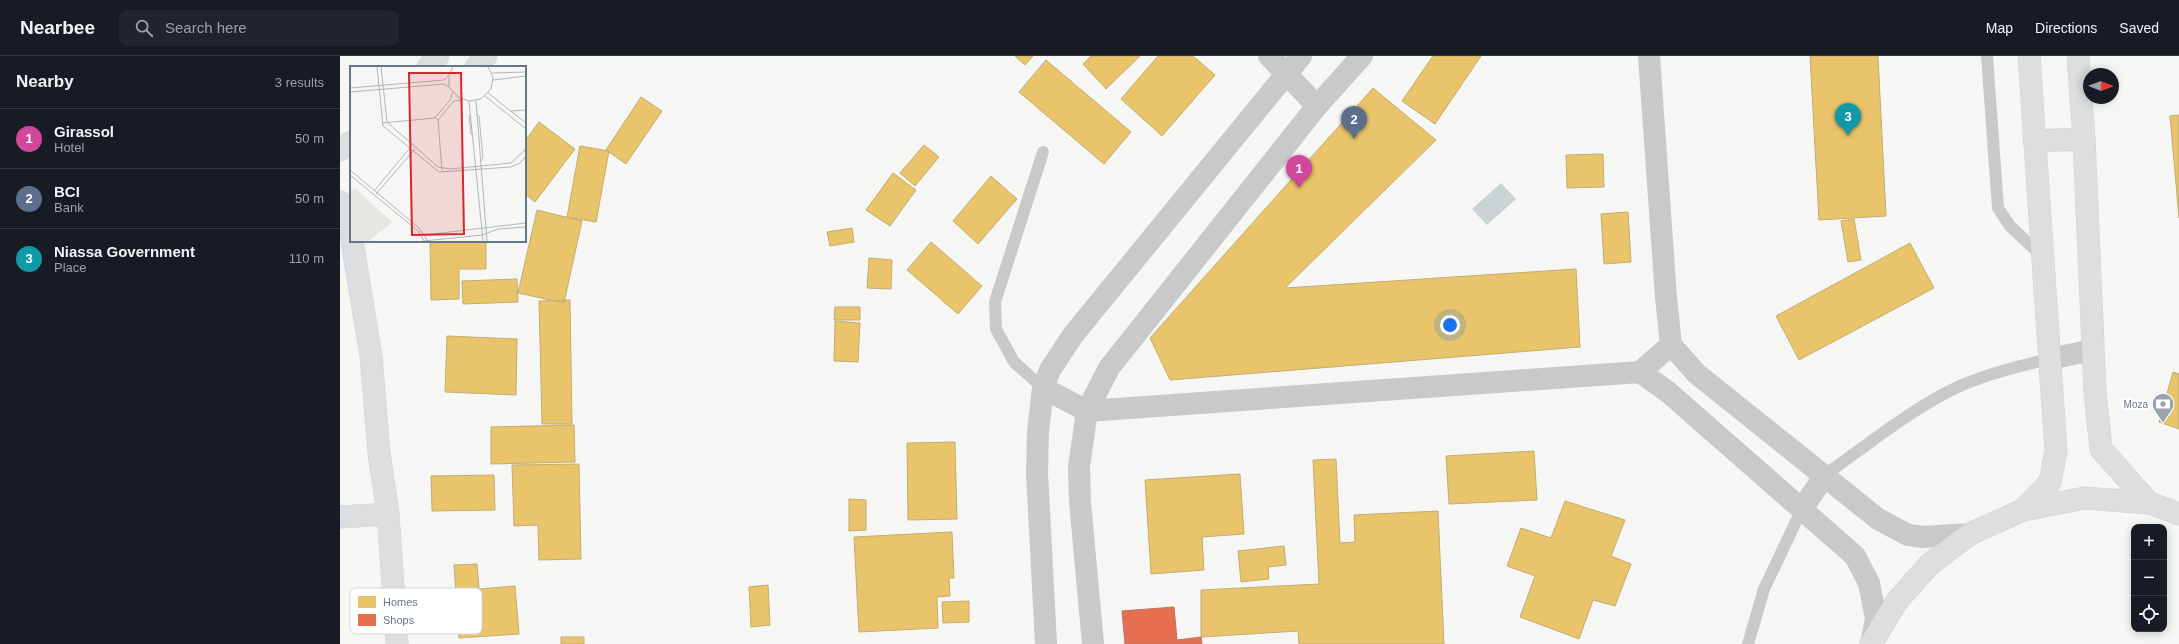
<!DOCTYPE html>
<meta charset="utf-8">
<style>
body{margin:0;font-family:Helvetica,sans-serif;background:#20242c;color:#f1f3f6}
.controls{position:absolute;right:12px;bottom:12px;display:grid;overflow:hidden;border-radius:8px;box-shadow:0 2px 10px #0003}
.controls button{width:36px;height:36px;display:grid;place-items:center;padding:0;border:0;border-bottom:1px solid #363941;background:#171b24;color:#f1f3f6;font:20px sans-serif}
.compass{position:absolute;left:1743px;top:12px;width:36px;height:36px;border-radius:50%;background:#171b24;box-shadow:0 2px 10px #0003;rotate:91deg}
.you{position:absolute;left:1110px;top:269px;width:14px;height:14px;margin:-10px;border:3px solid #fff;border-radius:50%;background:#1a73e8;box-shadow:0 0 0 6px #1a73e833}
.badge{display:grid;place-items:center;width:26px;height:26px;border-radius:50%;background:#db2777;color:#fff;font-size:13px;font-weight:700}
.pin{position:absolute;translate:-50% -33px;filter:drop-shadow(0 1px 2px #0008)}
.pin::after{content:'';position:absolute;top:21px;width:14px;height:12px;background:inherit;clip-path:polygon(0 0,100% 0,50% 100%)}
.list{margin:0;padding:0;list-style:none}
h2{display:flex;justify-content:space-between;align-items:center;height:52px;margin:0;padding:0 16px;font-size:17px}
h2 small{font-size:13px;font-weight:400;color:#9ea1a6}
.list li{display:grid;grid-template-columns:26px 1fr auto;gap:12px;align-items:center;box-sizing:border-box;height:60px;padding:0 16px;border-top:1px solid #363941}
.list b{display:block;font-size:15px;white-space:nowrap}
.list p{margin:0;font-size:13px;white-space:nowrap;color:#9ea1a6}
.list em{font-size:13px;font-style:normal;color:#9ea1a6}
.icon{flex:none;width:22px;height:22px;fill:none;stroke:currentColor;stroke-width:2;stroke-linecap:round;stroke-linejoin:round}
.map{position:relative;flex:none;width:1839px;height:588px;overflow:hidden}
header{display:flex;align-items:center;gap:24px;box-sizing:border-box;height:56px;padding:0 20px;background:#171b24;border-bottom:1px solid #363941}
header strong{font-size:19px}
nav{display:flex;gap:22px;margin-inline-start:auto;font-size:14px}
.search{width:280px;height:36px;background:#20242c;display:flex;align-items:center;gap:10px;box-sizing:border-box;padding:0 14px;border-radius:8px;color:#9ea1a6;font-size:15px}
main{display:flex}
aside{flex:1;background:#171b24}
.map>svg:first-child{display:block}
</style>
<header>
<strong>Nearbee</strong>
<div class="search"><svg class="icon" aria-label="search" viewBox="0 0 24 24"><circle cx="10" cy="10" r="6"/><path d="M15 15l6 6"/></svg>Search here</div>
<nav><a>Map</a><a>Directions</a><a>Saved</a></nav>
</header>
<main>
<aside>
<h2>Nearby<small>3 results</small></h2>
<ul class="list">
<li><span class="badge" style="background:#d1479c">1</span><div><b>Girassol</b><p>Hotel</p></div><em>50 m</em></li>
<li><span class="badge" style="background:#5c6f8a">2</span><div><b>BCI</b><p>Bank</p></div><em>50 m</em></li>
<li><span class="badge" style="background:#0f9aa8">3</span><div><b>Niassa Government</b><p>Place</p></div><em>110 m</em></li>
</ul>
</aside>
<div class="map">
<svg width="1839" height="588" viewBox="0 0 1839 588">
<rect width="100%" height="100%" fill="#f6f6f4"/>
<!-- water -->
<path fill="#cad2d4" d="M1161,127L1176,143L1147,169L1132,153Z"/>
<!-- homes -->
<path fill="#e9c46a" stroke="#c2ad72" d="M675,0H693L685,9Z
M751,0H800L766,33L743,8Z
M818,0H853L875,19L822,80L781,43Z
M1093,0H1141L1095,68L1062,45Z
M1470,0H1538L1546,160L1479,164Z
M706,4L791,76L764,108L679,36Z
M1033,32L1096,84L945,232L1236,213L1240,291L830,324L810,282Z
M301,41L322,55L286,108L266,94Z
M1839,59V162L1830,60Z
M199,66L235,93L195,146L185,138V85Z
M584,89L599,101L575,130L560,117Z
M240,90L269,95L256,166L227,161Z
M1263,98L1264,131L1227,132L1226,99Z
M553,117L576,134L550,170L526,154Z
M651,120L677,143L638,188L613,165Z
M197,154L242,165L224,247L178,237Z
M1288,156L1291,206L1264,208L1261,158Z
M1514,163L1521,204L1508,206L1501,165Z
M512,172L514,186L490,190L487,176Z
M90,185H146V213H119V243L91,244Z
M591,186L642,230L618,258L567,214Z
M1570,187L1594,232L1459,304L1436,260Z
M529,202L552,204L551,233L527,232Z
M177,223L178,246L123,248L122,225Z
M230,244L232,368H202L199,245Z
M495,251H520V264H494Z
M495,265L520,267L518,306L494,305Z
M107,280L177,283L176,339L105,336Z
M1833,316L1839,318V373L1819,366Z
M234,369L235,406L151,408V371Z
M615,386L617,463L568,464L567,387Z
M1194,395L1197,444L1109,448L1106,400Z
M996,403L1000,487L1015,486L1014,459L1098,455L1104,588H959L958,575L861,581V534L979,528L973,404Z
M239,408L241,503L199,504L198,469L174,470L172,409Z
M900,418L904,478L862,481L864,514L811,518L805,424Z
M154,419L155,454L92,455L91,420Z
M509,443L526,444V474L509,475Z
M1225,445L1285,464L1271,500L1291,508L1275,550L1253,544L1239,583L1180,561L1195,520L1167,510L1181,472L1211,482Z
M612,476L614,522H609L610,540L597,541L598,572L519,576L514,481Z
M944,490L946,509L928,511L929,523L901,526L898,495Z
M137,508L139,533L175,530L179,578L119,582L114,509Z
M428,529L430,569L411,571L409,531Z
M629,545V566L603,567L602,546Z
M221,581H244V588H221Z"/>
<!-- shops -->
<path fill="#e76f51" stroke="#c07160" d="M834,551L837,584L861,581L862,588H785L782,555Z"/>
<g fill="none" stroke-linecap="round" stroke-linejoin="round">
<!-- secondary casing -->
<g stroke="#d1d2d2" stroke-width="23">
<path id="secondary" d="M1738,0L1744,83L1755,336L1761,393L1809,447
M88,11L98,0
M136,11L146,0
M1694,85L1744,83
M0,94L11,86
M0,146L11,179
M12,185L31,300L39,397L48,458L57,588
M1683,454L1710,426L1716,395L1689,0
M0,461L48,458
M1531,588L1557,545L1590,508L1630,478L1683,454L1745,442L1809,447L1839,458"/>
</g>
<!-- lane -->
<path stroke="#c8caca" stroke-width="12" d="M1647,0L1658,152L1670,170L1702,200
M703,332L674,306L656,273L655,246L703,96
M1485,419C1527,389 1575,350 1622,329C1650,317 1680,310 1709,303
M1408,588L1424,533L1462,453"/>
<!-- street -->
<path stroke="#c8caca" stroke-width="22" d="M929,0L977,50
M1309,0L1326,241L1331,289L1357,318L1538,463L1568,479L1583,481L1630,478
M1709,303L1753,294
M1300,316L1328,336L1515,500L1529,527L1536,563L1531,588
M703,332L747,355L1300,316L1331,289
M1462,453L1485,419
M706,588L697,417L698,376L703,332L710,314L733,279L961,0
M753,588L740,446L739,411L747,355L769,312L977,50L1022,0"/>
<!-- secondary -->
<use href="#secondary" stroke="#dddedf" stroke-width="22"/>
</g>
<!-- icons -->
<defs>
<g id="bank-pin" transform="scale(1.15)"><path d="M0 17L-7.5 6A9.5 9.5 0 1 1 7.5 6Z" fill="#98a3ab" stroke="#fff"/><path d="M-6-4H6V4H-6ZM0-2.3a2.3 2.3 0 1 0 0 4.6a2.3 2.3 0 1 0 0-4.6Z" fill="#fff"/></g>
</defs>
<g fill-rule="evenodd">
<use href="#bank-pin" x="1823" y="348"/>
</g>
<g text-anchor="middle" dominant-baseline="central" stroke-width="4" stroke-linejoin="round" paint-order="stroke">
<!-- poi labels -->
<g font-size="10" fill="#667784" stroke="#fff" text-anchor="end">
<text x="1808" y="348">Moza</text>
</g>
</g>
<!-- overview -->
<g transform="translate(10 10)">
<rect width="176" height="176" fill="#f6f6f4"/>
<path d="M6,123L42,156L19,175H0V124Z" fill="#e4e7e2"/>
<path fill="none" stroke="#afb8bd" stroke-width="1" d="M27,1L33,60L89,106L161,101L170,97L176,90M31,1L37,56L88,101L100,103L161,97L176,83M103,1L99,9V21L108,31L119,35L131,33L141,23L143,11L138,1M142,7L176,6M143,14L176,10M0,22L94,14L99,9M0,26L94,18L99,21M138,27L176,57M135,30L176,63M119,35L133,175M126,35L137,175M161,45L176,44M121,48L119,50L121,68L123,70M126,48L129,50L133,92L130,96M85,52L88,54L92,104M88,54L104,35L111,34M32,57L85,52L101,33L102,26M0,104L69,162L78,175M0,109L68,165L74,175M24,125L59,83M26,128L65,83M74,169L176,157M74,175L132,169L148,163L176,161"/>
<path fill="#d62828" fill-opacity="0.15" stroke="#d62828" stroke-width="2" d="M59,7H111L114,168L62,169Z"/>
<rect width="176" height="176" fill="none" stroke="#667784" stroke-width="2"/>
</g>
<!-- legend -->
<rect x="10" y="532" width="132" height="46" rx="6" fill="#fff" stroke="#d1d6da" stroke-width="1"/>
<rect x="18" y="540" width="18" height="12" fill="#e9c46a"/>
<rect x="18" y="558" width="18" height="12" fill="#e76f51"/>
<g font-size="11" fill="#667784">
<text x="43" y="550">Homes</text>
<text x="43" y="568">Shops</text>
</g>
</svg>
<div class="controls">
<button>+</button>
<button>−</button>
<button><svg class="icon" aria-label="locate" viewBox="0 0 24 24"><circle cx="12" cy="12" r="6"/><path d="M12 2v4M12 18v4M2 12h4M18 12h4"/></svg></button>
</div>
<svg class="compass" viewBox="-18 -18 36 36"><path d="M0-13l5 13h-10z" fill="#e53935"/><path d="M0 13l5-13h-10z" fill="#9ea1a6"/></svg>
<div class="you"></div>
<div class="pin badge" style="left:959px;top:132px;background:#d1479c">1</div>
<div class="pin badge" style="left:1014px;top:83px;background:#5c6f8a">2</div>
<div class="pin badge" style="left:1508px;top:80px;background:#0f9aa8">3</div>
</div>
</main>
